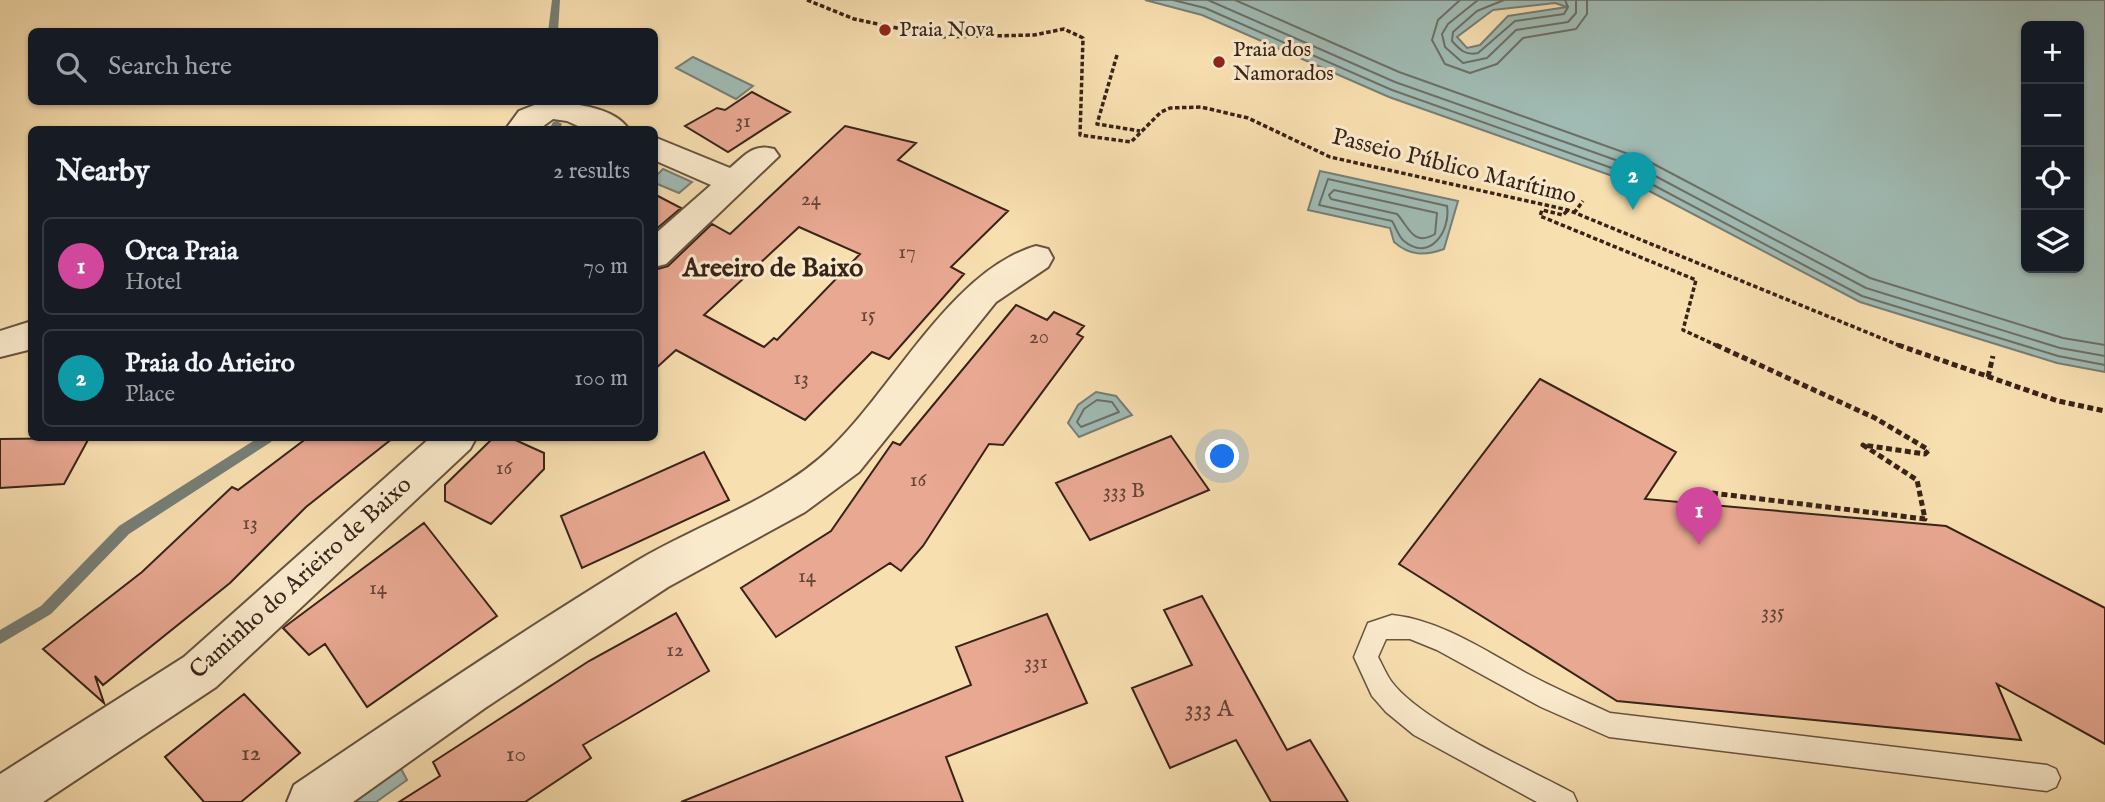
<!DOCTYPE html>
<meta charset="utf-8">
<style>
body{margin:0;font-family:"IM FELL English",serif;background:#20242c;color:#f1f3f6}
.controls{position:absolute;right:21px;top:21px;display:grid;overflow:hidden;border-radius:10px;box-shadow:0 2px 5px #0004}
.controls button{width:63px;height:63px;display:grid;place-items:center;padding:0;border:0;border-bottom:2px solid #363941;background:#171b24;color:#f1f3f6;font:35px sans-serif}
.you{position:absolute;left:1223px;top:457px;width:24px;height:24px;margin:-18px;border:5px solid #fff;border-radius:50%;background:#1a73e8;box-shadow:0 0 0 10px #1a73e833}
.badge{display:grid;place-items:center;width:46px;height:46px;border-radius:50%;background:#1a73e8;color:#fff;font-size:23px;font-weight:700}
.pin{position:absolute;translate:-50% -58px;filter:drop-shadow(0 2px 4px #0008)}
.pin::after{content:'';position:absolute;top:37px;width:24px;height:21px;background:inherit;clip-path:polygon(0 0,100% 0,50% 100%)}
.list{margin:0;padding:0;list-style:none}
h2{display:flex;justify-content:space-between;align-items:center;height:91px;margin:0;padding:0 28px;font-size:30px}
h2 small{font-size:23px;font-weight:400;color:#9ea1a6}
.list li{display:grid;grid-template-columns:46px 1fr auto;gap:21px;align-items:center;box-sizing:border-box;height:98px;margin:0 14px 14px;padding:0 14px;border:2px solid #363941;border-radius:10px}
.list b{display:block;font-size:26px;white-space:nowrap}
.list p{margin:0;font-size:23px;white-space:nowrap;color:#9ea1a6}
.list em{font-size:23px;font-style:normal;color:#9ea1a6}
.icon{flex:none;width:38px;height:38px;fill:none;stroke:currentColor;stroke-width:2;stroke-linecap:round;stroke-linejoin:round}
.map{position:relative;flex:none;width:2105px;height:802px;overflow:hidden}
.search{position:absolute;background:#171b24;box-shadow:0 2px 5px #0004;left:28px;top:28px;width:630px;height:77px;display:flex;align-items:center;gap:18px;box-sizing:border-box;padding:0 24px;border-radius:10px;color:#9ea1a6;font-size:26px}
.panel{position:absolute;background:#171b24;box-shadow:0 2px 5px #0004;left:28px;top:126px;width:630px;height:315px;border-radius:10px}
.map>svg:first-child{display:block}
</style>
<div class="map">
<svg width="2105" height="802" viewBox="0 0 2105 802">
<rect width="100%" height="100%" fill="#f8dfb0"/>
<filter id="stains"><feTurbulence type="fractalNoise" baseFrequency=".00286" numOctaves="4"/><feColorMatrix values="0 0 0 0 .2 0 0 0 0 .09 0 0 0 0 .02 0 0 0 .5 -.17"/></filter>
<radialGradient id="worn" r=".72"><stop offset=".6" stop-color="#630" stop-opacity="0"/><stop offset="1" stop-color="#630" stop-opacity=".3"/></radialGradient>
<!-- water -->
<path fill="#a0bbb4" stroke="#767e76" stroke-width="2" fill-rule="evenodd" d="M1145,0H2105V372L2057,363L1860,302L1638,185L1389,97L1202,15ZM1555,3L1567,7L1508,16L1480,45L1467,48L1457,37L1493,10ZM2026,26H2079V268H2026Z
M693,57L753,86L736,99L676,68Z
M663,169L692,182L679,193L655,183V177Z
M1320,171L1458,201L1444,249C1425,256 1410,256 1394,242L1390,228L1308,210Z
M1096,392L1116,396L1132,415L1079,437L1068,423L1078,405Z
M398,763L407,780L376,802H340Z"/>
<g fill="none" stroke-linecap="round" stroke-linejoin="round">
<!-- shore -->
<path stroke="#6c6f66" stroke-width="2" d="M1173,0L1205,8L1392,90L1640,178L1862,296L2058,356L2105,365
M1208,0L1395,82L1644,170L1866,288L2060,348L2105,356
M1235,0L1399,72L1648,161L1870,278L2063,338L2105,345
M1460,0L1438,20L1432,40L1445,64L1470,73L1497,64L1523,38L1576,29L1587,14V0
M1478,0L1448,24L1442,34L1445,47L1463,63L1487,58L1516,30L1568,22L1576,13V0
M1504,0L1477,11L1453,32L1452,41C1460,50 1466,56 1478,53L1515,21L1564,14L1568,7L1565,0
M1328,179L1447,206C1451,230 1430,263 1404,241C1398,236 1396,227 1392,221L1319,205Z
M1334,190L1437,213L1435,234C1413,247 1409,227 1397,214L1331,199L1329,195Z
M1097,400L1112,402L1119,412L1081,427L1077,422L1084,409Z"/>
<!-- stream -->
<path fill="#767e76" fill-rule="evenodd" d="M552,0H560L558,32H548Z
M557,121L562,124L559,130H549L553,122Z
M258,438H273L271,442L129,534L51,614L0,644V630L41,606L119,526Z"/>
</g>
<!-- building -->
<path fill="#e9a892" stroke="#382319" stroke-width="2" fill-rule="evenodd" d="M752,92L790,112L728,152L685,126L717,108L725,110Z
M845,126L916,143L898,160L1008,211L951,267L964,274L889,359L872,352L805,420L676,350L654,370V270L668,266L712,224L730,234ZM799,227L860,254L777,340L774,338L764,347L704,315Z
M654,194L681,208L654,231Z
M1016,305L1047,320L1054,312L1084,326L1077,334L1083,337L1003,445L989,444L923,546L901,571L890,563L776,637L741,588L831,531L893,442L900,445Z
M1540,379L1676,452L1645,499L1946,526L2105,608V744L1997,684L2021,740L1617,701L1399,564Z
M1171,436L1209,490L1090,540L1056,483Z
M89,438L64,484L0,488V439Z
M307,438H393L306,507L230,583L103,685L95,676L104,703L43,649L142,572L232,487L238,490Z
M493,438H511L544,453V469L491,524L445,501V485Z
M704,452L729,500L582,568L561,516Z
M424,523L497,616L367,707L325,644L309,655L283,628Z
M1202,596L1287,750L1310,740L1348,802H1271L1236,740L1170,768L1132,688L1192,665L1164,610Z
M676,613L709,671L583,745L591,758L525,802H399L440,776L433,762L589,661Z
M1047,614L1087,703L946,757L963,802H681L971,685L956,647Z
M244,694L300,753L241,802H204L165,757Z"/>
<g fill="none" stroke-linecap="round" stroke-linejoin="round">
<!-- lane casing -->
<g stroke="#68523f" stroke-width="3">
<path id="lane" d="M1392,615C1440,620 1484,650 1526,673C1554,688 1582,700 1610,713L2047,765L2056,769L2060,778L2056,787L2047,791L1609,737L1541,707L1437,650L1410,639H1386L1378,657C1382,664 1386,674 1391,681C1421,722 1525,767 1573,793L1577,802H1537L1414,735L1386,712L1372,696L1354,657L1368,623Z"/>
</g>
<!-- street casing -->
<g stroke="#68523f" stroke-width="4">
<path id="street" d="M542,102C567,102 615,106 629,130H587L567,121L553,119L538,130H505L519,111Z
M654,137L730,168C745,155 754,143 774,149L779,156L666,264L654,267V235L711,185L654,160Z
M1036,246L1048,249L1053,258L1048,267L996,302L859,472L805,512L668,587L485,708L353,802H287L294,785C406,709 519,633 635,562C698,524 779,499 831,448C893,389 952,270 1036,246Z
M32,321V349L0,357V331Z
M430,438H476L470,449L216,687L43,802H0V774L184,657Z"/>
</g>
<!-- path-far1 -->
<path stroke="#382319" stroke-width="3.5" stroke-dasharray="4.5 2.5" stroke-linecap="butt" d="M807,0L854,19L940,37L1034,35L1064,29L1083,38L1080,135L1131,142L1161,112L1170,108L1201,107L1248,118L1330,157L1568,210L1903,347
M1117,55L1097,124L1140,131
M1567,211L1563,215L1542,210L1540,216L1696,280L1683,330L1720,347
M1574,213L1583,201"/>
<!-- path -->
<path stroke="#382319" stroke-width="5" stroke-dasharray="6 3.5" stroke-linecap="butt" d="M1716,345L1875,418L1929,450
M1898,345L2058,401L2105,411
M1988,377L1993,356
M1712,493L1925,519L1917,480L1863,445L1925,454L1929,450"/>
<!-- lane -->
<use href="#lane" fill="#faeacc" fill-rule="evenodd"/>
<!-- street -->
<use href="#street" fill="#faeacc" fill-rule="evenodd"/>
</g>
<!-- markers -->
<g fill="#8f2418" stroke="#faeacc" stroke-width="2.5">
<circle cx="885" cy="30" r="7"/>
<circle cx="1219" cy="62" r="7"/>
</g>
<g text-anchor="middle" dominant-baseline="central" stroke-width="6" stroke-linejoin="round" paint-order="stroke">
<!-- far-poi labels -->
<g font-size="21" fill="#382319" stroke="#faeacc" text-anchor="start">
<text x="899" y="30">Praia Nova</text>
<text x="1233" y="50">Praia dos<tspan x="1233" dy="24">Namorados</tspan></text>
</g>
<!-- number labels -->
<g font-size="21" fill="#644437">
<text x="743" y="121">31</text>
<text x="811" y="199">24</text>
<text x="907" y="252">17</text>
<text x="868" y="315">15</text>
<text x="1039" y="337">20</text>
<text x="801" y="378">13</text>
<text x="504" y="468">16</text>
<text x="918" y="480">16</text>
<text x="1124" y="491">333 B</text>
<text x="250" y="523">13</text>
<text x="807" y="576">14</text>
<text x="378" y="588">14</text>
<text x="1773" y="612">335</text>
<text x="675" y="650">12</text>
<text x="1036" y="662">331</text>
</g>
<!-- street labels -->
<g font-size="24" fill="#382319" stroke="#faeacc">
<text transform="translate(1454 167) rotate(14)">Passeio Público Marítimo</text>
<text transform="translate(301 578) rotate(-42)">Caminho do Arieiro de Baixo</text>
</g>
<!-- near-number labels -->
<g font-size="24" fill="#644437">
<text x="1209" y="709">333 A</text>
<text x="251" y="753">12</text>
<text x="516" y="754">10</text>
</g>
<!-- neighbourhood labels -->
<g font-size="26" font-weight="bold" fill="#382319" stroke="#faeacc">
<text x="773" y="268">Areeiro de Baixo</text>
</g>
</g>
<rect width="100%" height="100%" filter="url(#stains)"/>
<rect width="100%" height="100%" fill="url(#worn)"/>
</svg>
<div class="controls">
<button>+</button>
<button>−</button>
<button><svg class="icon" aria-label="locate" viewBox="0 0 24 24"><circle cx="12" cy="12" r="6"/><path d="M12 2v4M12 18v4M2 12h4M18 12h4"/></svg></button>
<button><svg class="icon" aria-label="layers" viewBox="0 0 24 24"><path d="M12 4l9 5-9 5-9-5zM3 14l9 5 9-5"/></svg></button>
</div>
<div class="you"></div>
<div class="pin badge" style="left:1699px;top:545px;background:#d1479c">1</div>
<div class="pin badge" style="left:1633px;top:210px;background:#0f9aa8">2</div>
<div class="search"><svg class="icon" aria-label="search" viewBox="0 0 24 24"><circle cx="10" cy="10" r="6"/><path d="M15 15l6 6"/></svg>Search here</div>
<section class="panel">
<h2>Nearby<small>2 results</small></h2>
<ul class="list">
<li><span class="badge" style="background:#d1479c">1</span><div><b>Orca Praia</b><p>Hotel</p></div><em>70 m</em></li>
<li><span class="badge" style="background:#0f9aa8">2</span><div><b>Praia do Arieiro</b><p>Place</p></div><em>100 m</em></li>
</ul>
</section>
</div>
